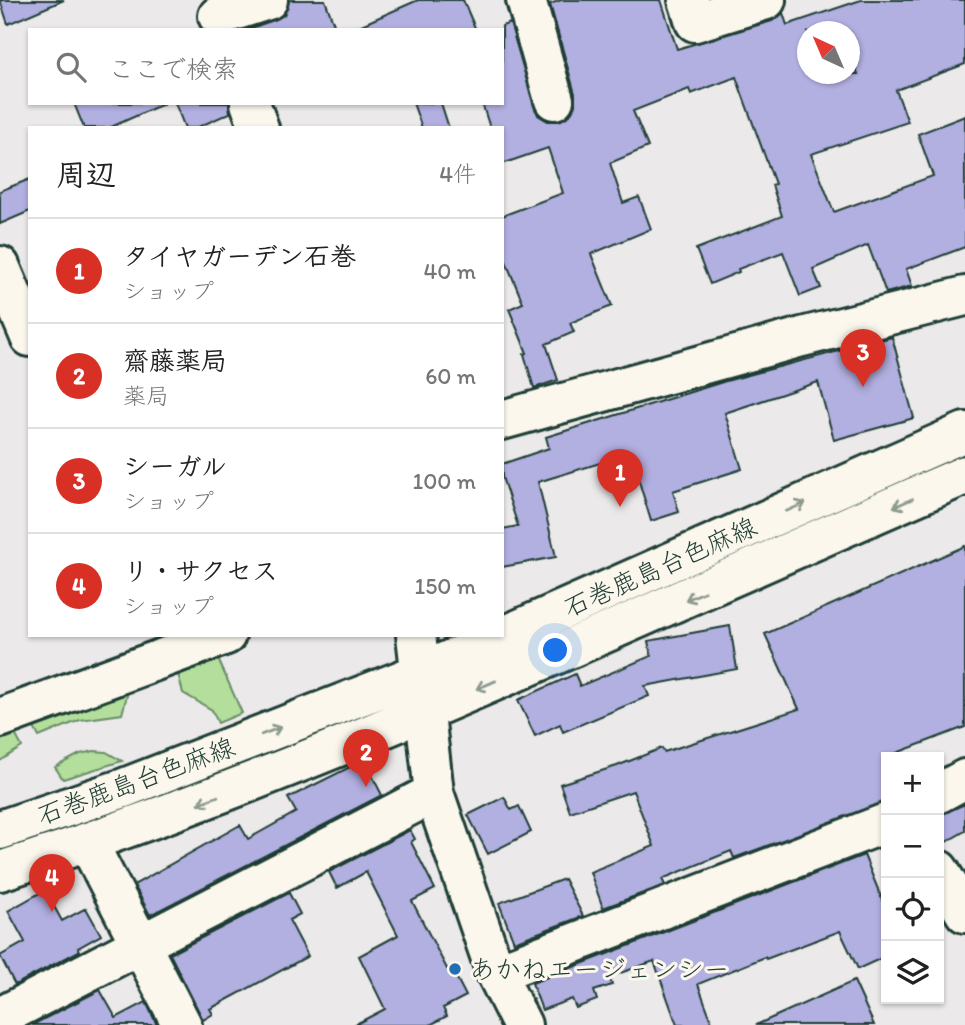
<!DOCTYPE html>
<html lang="ja">
<meta charset="utf-8">
<style>
body{margin:0;font-family:Itim,"Klee One",sans-serif;background:#f6f6f6;color:#222}
.controls{position:absolute;right:21px;bottom:21px;display:grid;overflow:hidden;border-radius:0px;box-shadow:0 2px 5px #0004}
.controls button{width:63px;height:63px;display:grid;place-items:center;padding:0;border:0;border-bottom:2px solid #e0e0e0;background:#fff;color:#222;font:35px sans-serif}
.compass{position:absolute;left:797px;top:21px;width:63px;height:63px;border-radius:50%;background:#fff;box-shadow:0 2px 5px #0004;rotate:316deg}
.you{position:absolute;left:556px;top:651px;width:24px;height:24px;margin:-18px;border:5px solid #fff;border-radius:50%;background:#1a73e8;box-shadow:0 0 0 10px #1a73e833}
.badge{display:grid;place-items:center;width:46px;height:46px;border-radius:50%;background:#d93025;color:#fff;font-size:23px;font-weight:700}
.pin{position:absolute;translate:-50% -58px;filter:drop-shadow(0 2px 4px #0008)}
.pin::after{content:'';position:absolute;top:37px;width:24px;height:21px;background:inherit;clip-path:polygon(0 0,100% 0,50% 100%)}
.list{margin:0;padding:0;list-style:none}
h2{display:flex;justify-content:space-between;align-items:center;height:91px;margin:0;padding:0 28px;font-size:30px}
h2 small{font-size:23px;font-weight:400;color:#767676}
.list li{display:grid;grid-template-columns:46px 1fr auto;gap:21px;align-items:center;box-sizing:border-box;height:105px;padding:0 28px;border-top:2px solid #e0e0e0}
.list b{display:block;font-size:26px;white-space:nowrap}
.list p{margin:0;font-size:23px;white-space:nowrap;color:#767676}
.list em{font-size:23px;font-style:normal;color:#767676}
.icon{flex:none;width:38px;height:38px;fill:none;stroke:currentColor;stroke-width:2;stroke-linecap:round;stroke-linejoin:round}
.map{position:relative;flex:none;width:965px;height:1025px;overflow:hidden}
.search{position:absolute;background:#fff;box-shadow:0 2px 5px #0004;left:28px;top:28px;width:476px;height:77px;display:flex;align-items:center;gap:18px;box-sizing:border-box;padding:0 24px;border-radius:0px;color:#767676;font-size:26px}
.panel{position:absolute;background:#fff;box-shadow:0 2px 5px #0004;left:28px;top:126px;width:476px;height:511px;border-radius:0px}
.map>svg:first-child{display:block}
</style>
<div class="map">
<svg width="965" height="1025" viewBox="0 0 965 1025">
<rect width="100%" height="100%" fill="#ece9ea"/>
<filter id="ink" filterUnits="userSpaceOnUse"><feTurbulence type="fractalNoise" baseFrequency=".0143" numOctaves="2"/><feDisplacementMap in="SourceGraphic" scale="14" xChannelSelector="R" yChannelSelector="G"/><feConvolveMatrix kernelMatrix="1 2 1 2 8 2 1 2 1" color-interpolation-filters="sRGB"/></filter>
<g filter="url(#ink)">
<!-- green -->
<path fill="#b3de9b" stroke="#698e68" stroke-width="2" d="M215,652L242,713L218,723L212,710L183,693L176,666Z
M130,684L122,714L80,720L39,737L31,722Z
M13,730L22,747L0,761V737Z
M94,751L106,752L122,761L63,779L55,767L80,754Z"/>
<!-- building -->
<path fill="#b2afe1" stroke="#1f3d34" stroke-width="2" fill-rule="evenodd" d="M0,0H64L8,24Z
M289,0H325L336,30H247L284,15Z
M418,0H463L476,30H350Z
M561,0H661L677,49L772,21L783,13L787,25L861,0H965V64L896,90L908,122L811,154L834,212L933,176L918,134L965,116V247L906,269L912,286L886,293L868,245L813,269L821,288L800,296L783,252L738,269L739,272L710,284L696,249L782,216L772,185L775,184L736,77L691,94L689,89L633,111L648,147L610,163L623,203L639,197L651,229L591,254L612,306L570,323L574,332L546,344L558,380L534,388L524,354L527,353L509,309L523,303L502,252V216L563,193L548,148L502,164V128H490L482,103H502V26L510,23L538,115L548,121H559L570,115L575,105V94L550,4ZM808,32H850V52L858,74H808Z
M74,103H165L109,128H84Z
M175,103H229L230,113L196,128H185Z
M413,103H441L449,128H422Z
M30,179V211L0,224V191Z
M892,337L914,418L834,440L818,382L725,413L742,469L673,491L679,512L651,521L635,468L613,459L538,482L556,557L502,567V529L518,526L502,477V464L549,448L546,437L726,381Z
M965,546V727L886,757V802L734,858L731,851L662,879L665,885L603,908L590,872L654,846L633,791L570,812L560,784L617,766L662,748L664,752L799,709L765,634Z
M730,626L737,669L645,686L649,696L563,732L560,724L535,736L518,700L575,674L580,686L651,656L648,641Z
M364,760L382,795L150,915L134,885L240,825L248,839L296,812L288,798Z
M504,797L511,810L519,806L531,832L488,854L468,815Z
M965,804V831L939,846V815Z
M410,830L415,839L411,842L435,889L412,901L447,969L451,967L466,996L443,1008L447,1016L430,1025H354L385,1009L359,956L398,935L366,872L337,888L329,872Z
M864,855L886,909V956L858,969L840,931L766,959L765,957L698,984L713,1025H677L654,961L609,977L612,985L594,991L597,1000L576,1008L572,999L542,1010L532,983Z
M564,879L583,916L514,942L499,903Z
M45,890L62,921L86,908L101,935L78,948L79,951L15,985L0,956L25,942L8,911Z
M289,893L300,914L289,920L308,956L210,1009L213,1014L203,1020L170,954Z
M854,981L874,1025H756Z
M100,990L116,1018L146,1002L157,1025H32Z"/>
<g fill="none" stroke-linecap="round" stroke-linejoin="round">
<!-- minor casing -->
<g stroke="#1f3d34" stroke-width="44">
<path id="minor" d="M526,0L554,100
M688,0L695,22L766,0
M218,16L268,0
M250,103L259,128
M0,266L30,337
M502,420L802,337L965,296
M416,635L434,793L496,973L522,1025
M0,718L226,635
M939,793L965,779
M88,843L182,1025
M939,870L965,913
M496,973L886,823
M0,1017L434,793"/>
</g>
<!-- major casing -->
<g stroke="#1f3d34" stroke-width="44">
<path id="major" d="M0,830L124,788L420,673L965,432
M0,871C332,765 645,612 965,475"/>
</g>
<!-- minor -->
<use href="#minor" stroke="#fbf7ec" stroke-width="38"/>
<!-- major -->
<use href="#major" stroke="#fbf7ec" stroke-width="38"/>
</g>
<!-- one-way arrows -->
<defs><path id="oneway-shaft" d="M-6 0H5M1.5-3L5.5 0L1.5 3" fill="none" stroke-width="1.6" stroke-linecap="round" stroke-linejoin="round" transform="scale(1.75)"/></defs>
<g stroke="#8d9a90">
<use href="#oneway-shaft" transform="translate(903 503) rotate(156)"/>
<use href="#oneway-shaft" transform="translate(796 507) rotate(-24)"/>
<use href="#oneway-shaft" transform="translate(695 596) rotate(156)"/>
<use href="#oneway-shaft" transform="translate(486 685) rotate(157)"/>
<use href="#oneway-shaft" transform="translate(271 731) rotate(-21)"/>
<use href="#oneway-shaft" transform="translate(208 800) rotate(159)"/>
</g>
</g>
<!-- markers -->
<circle fill="#1f6fb2" stroke="#fbf7ec" stroke-width="2.5" cx="455" cy="969" r="7"/>
<g text-anchor="middle" dominant-baseline="central" stroke-width="6" stroke-linejoin="round" paint-order="stroke">
<!-- street labels -->
<g font-size="26" fill="#1f3d34" stroke="#fbf7ec">
<text transform="translate(660 567) rotate(-24)">石巻鹿島台色麻線</text>
<text transform="translate(136 781) rotate(-20)">石巻鹿島台色麻線</text>
</g>
<!-- poi labels -->
<g font-size="26" fill="#1f3d34" stroke="#fbf7ec" text-anchor="start">
<text x="469" y="969">あかねエージェンシー</text>
</g>
</g>
</svg>
<div class="controls">
<button>+</button>
<button>−</button>
<button><svg class="icon" aria-label="locate" viewBox="0 0 24 24"><circle cx="12" cy="12" r="6"/><path d="M12 2v4M12 18v4M2 12h4M18 12h4"/></svg></button>
<button><svg class="icon" aria-label="layers" viewBox="0 0 24 24"><path d="M12 4l9 5-9 5-9-5zM3 14l9 5 9-5"/></svg></button>
</div>
<svg class="compass" viewBox="-18 -18 36 36"><path d="M0-13l5 13h-10z" fill="#e53935"/><path d="M0 13l5-13h-10z" fill="#767676"/></svg>
<div class="you"></div>
<div class="pin badge" style="left:620px;top:507px">1</div>
<div class="pin badge" style="left:366px;top:787px">2</div>
<div class="pin badge" style="left:863px;top:387px">3</div>
<div class="pin badge" style="left:52px;top:912px">4</div>
<div class="search"><svg class="icon" aria-label="search" viewBox="0 0 24 24"><circle cx="10" cy="10" r="6"/><path d="M15 15l6 6"/></svg>ここで検索</div>
<section class="panel">
<h2>周辺<small>4件</small></h2>
<ul class="list">
<li><span class="badge">1</span><div><b>タイヤガーデン石巻</b><p>ショップ</p></div><em>40 m</em></li>
<li><span class="badge">2</span><div><b>齋藤薬局</b><p>薬局</p></div><em>60 m</em></li>
<li><span class="badge">3</span><div><b>シーガル</b><p>ショップ</p></div><em>100 m</em></li>
<li><span class="badge">4</span><div><b>リ・サクセス</b><p>ショップ</p></div><em>150 m</em></li>
</ul>
</section>
</div>
